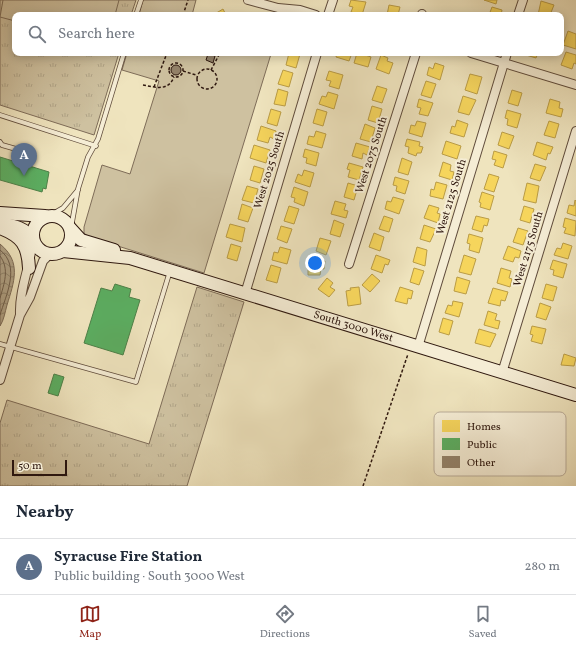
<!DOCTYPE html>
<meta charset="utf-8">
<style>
body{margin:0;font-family:Vollkorn,serif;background:#f6f6f7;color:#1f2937}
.scale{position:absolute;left:12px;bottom:10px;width:55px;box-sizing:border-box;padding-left:4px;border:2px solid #2f180f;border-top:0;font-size:11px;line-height:14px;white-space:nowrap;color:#2f180f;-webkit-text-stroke:3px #f5edd5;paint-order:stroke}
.you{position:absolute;left:315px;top:263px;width:14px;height:14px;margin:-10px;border:3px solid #fff;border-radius:50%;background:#1a73e8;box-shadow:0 0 0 6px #1a73e833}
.badge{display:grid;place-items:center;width:26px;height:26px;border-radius:50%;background:#8f2418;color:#fff;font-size:13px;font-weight:700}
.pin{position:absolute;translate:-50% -33px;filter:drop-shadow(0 1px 2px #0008)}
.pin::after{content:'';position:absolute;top:21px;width:14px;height:12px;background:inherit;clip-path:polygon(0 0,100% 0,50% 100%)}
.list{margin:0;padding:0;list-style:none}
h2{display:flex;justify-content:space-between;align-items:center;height:52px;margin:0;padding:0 16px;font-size:17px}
h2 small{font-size:13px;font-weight:400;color:#747a83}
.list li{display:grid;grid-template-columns:26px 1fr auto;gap:12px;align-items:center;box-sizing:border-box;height:56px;padding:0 16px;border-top:1px solid #e0e1e3}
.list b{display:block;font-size:15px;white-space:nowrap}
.list p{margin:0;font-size:13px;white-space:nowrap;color:#747a83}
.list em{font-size:13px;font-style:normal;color:#747a83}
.icon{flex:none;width:22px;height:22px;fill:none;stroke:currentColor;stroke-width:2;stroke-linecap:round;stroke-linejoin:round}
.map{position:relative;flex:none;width:576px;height:486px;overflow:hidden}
.search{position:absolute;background:#fff;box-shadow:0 2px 10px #0003;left:12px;right:12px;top:12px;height:44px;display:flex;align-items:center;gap:10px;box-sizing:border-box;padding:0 14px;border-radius:8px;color:#747a83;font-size:15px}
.sheet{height:108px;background:#fff}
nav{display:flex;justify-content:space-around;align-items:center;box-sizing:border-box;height:56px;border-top:1px solid #e0e1e3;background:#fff;font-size:11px;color:#747a83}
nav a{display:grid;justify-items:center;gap:2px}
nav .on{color:#8f2418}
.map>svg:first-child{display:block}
</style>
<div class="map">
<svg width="576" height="486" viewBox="0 0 576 486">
<defs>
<pattern id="grass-tufts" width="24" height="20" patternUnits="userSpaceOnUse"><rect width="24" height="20" fill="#cec1a0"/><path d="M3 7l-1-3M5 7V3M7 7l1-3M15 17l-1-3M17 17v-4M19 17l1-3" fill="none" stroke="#b1a589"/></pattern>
<pattern id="water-waves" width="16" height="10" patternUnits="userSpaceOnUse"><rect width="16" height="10" fill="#ae9f82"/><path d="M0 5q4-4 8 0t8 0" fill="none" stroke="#8e8169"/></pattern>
</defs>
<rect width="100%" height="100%" fill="#efe4be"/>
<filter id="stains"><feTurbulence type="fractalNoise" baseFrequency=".005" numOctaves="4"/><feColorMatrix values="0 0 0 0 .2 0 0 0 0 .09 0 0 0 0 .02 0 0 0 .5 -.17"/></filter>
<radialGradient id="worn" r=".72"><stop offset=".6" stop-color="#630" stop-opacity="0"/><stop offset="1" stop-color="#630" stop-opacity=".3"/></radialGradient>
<!-- grass -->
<path fill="url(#grass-tufts)" stroke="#7e6c58" d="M0,0H136L131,15H15V53H119L94,135L0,105Z
M197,287L244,302L187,486H0V423L7,400L149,444Z"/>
<!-- park -->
<path fill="#cec1a0" stroke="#7e6c58" d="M3,0H119L115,15H15V21L0,17Z
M143,0H196L192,15H139Z
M127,53L271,54L204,273L89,237L84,233V227L102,165L130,174L159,81L122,70Z"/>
<!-- water -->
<path fill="url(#water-waves)" stroke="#7b6954" d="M0,244C22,262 14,282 7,305C5,312 4,320 0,326Z"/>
<!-- homes -->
<path fill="#f6d55c" stroke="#ba9c45" d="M351,0L366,2L362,15L351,12L353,7L349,6Z
M484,0H497L496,4Z
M541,1L554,5L550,15H538Z
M389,5L400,7L398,15H387Z
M492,7L502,10L501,15H489Z
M223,9L226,15H213Z
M568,31L576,34V49L563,45Z
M566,52L576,55V64L574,63L572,69L561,65Z
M289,53L300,54L296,68L286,65Z
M337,53H352L349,61L336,57Z
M357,53H366L365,55L371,57L368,67L354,63Z
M527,53H538L536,58L526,55Z
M381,55L388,58L387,61L393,63L389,74L376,69Z
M435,63L444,66L440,80L427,75L429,67L433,69Z
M283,70L293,73L289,87L278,84Z
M329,71L343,75L339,89L329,86L331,81L326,80Z
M470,74L482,77L477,94L465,90Z
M426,81L436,84L431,98L421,95Z
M377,86L387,89L382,103L372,100Z
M278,89L288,92L285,106L274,104Z
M512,90L522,93L518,106L508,103Z
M328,92L338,95L334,109L319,104L322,96L326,97Z
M463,96L476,100L469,115L458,112Z
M419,99L433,103L428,116L419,114L421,108L417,107Z
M550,99L560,102L559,108L563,109L561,117L546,113Z
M372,106L382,109L378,123L368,120Z
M271,109L281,112L277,126L267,123Z
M317,109L327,112L323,126L313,123Z
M507,110L521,114L517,128L507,125L508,119L505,118Z
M457,120L468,124L464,137L450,133L452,126L455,127Z
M417,121L426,123L422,137L409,133L411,125L415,126Z
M549,121L559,124L555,138L544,135Z
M365,124L375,128L371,142L360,139Z
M261,126L276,131L274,139L270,137L268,143L257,140Z
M316,131L326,134L322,148L307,144L309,136L314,137Z
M502,132L514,136L509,149L498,145Z
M407,139L420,142L419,146L423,147L421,153H417L416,156L408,153L409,147L405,146Z
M446,141L461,146L457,159L442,154Z
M537,142L553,147L550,154L548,153L546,160L533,155Z
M356,143L370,147L367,155L363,153L362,159L352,156Z
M254,145L270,150L266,163L250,158Z
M305,149L319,153L316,166L306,163L307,158L303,157Z
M494,151L507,155L503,168L494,165L496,160L492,159Z
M402,158L412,162L408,175L398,172Z
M443,162L451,165L450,171L454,172L452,180L439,176Z
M349,163L363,167L359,180L348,177L350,170L347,169Z
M535,164L546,167L540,181L530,178Z
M254,166L264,169L260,183L250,180Z
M304,170L314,173L310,187L295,182L298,174L302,176Z
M489,174L499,177L494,192L484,189Z
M395,177L409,181L405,194L396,191L397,186L393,185Z
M436,182L447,185L443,199L430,196L431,189L434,190Z
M348,183L358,186L354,200L344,197Z
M527,183L539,186L536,203L523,200Z
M247,186L258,189L254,203L242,200Z
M294,187L308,192L304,206L294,202L295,198L291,197Z
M482,192L494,196L490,210L480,207L481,203L479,202Z
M393,197L404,200L399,214L385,209L387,201L391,202Z
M575,200L576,201V216L567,213L569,205L574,206Z
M335,201L346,204L344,210L348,211L346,218L331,214Z
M242,204L253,208L248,222L238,219Z
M429,205L439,208L437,213L440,214L438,223L424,218Z
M289,206L299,209L294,224L284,221Z
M524,206L534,209L530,223L520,220Z
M384,216L393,219L389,232L379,229Z
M476,216L489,219L487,226L484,225L482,232L472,229Z
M565,218L576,221L575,236L564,233L566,228L563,227Z
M334,220L344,224L340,237L330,234Z
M230,224L245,228L242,242L226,237Z
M424,225L436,229L430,242L420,239Z
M281,226L292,229L287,243L277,239Z
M518,228L528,231L523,245L513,242Z
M374,233L384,237L380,251L369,247Z
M469,234L483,238L479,253L469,250L470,244L467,243Z
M320,238L331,241L326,255L316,251Z
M563,243L572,246L568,259L554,255L557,248L561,249Z
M231,244L241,247L237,261L227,258Z
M508,246L521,251L519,258L515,257L513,262L503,259Z
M280,247L291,250L287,264L272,260L274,252L278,253Z
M417,247L427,250L425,266L413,262Z
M376,255L390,260L388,265L385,264L382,273L371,269Z
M464,255L476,259L471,275L459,272Z
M308,260L325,261L324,269H321L320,275H308Z
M553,260L567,264L563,278L553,275L554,270L550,269Z
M271,265L281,268L277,283L266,280Z
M414,268L424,271L419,285L410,282Z
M501,268L511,271L509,278L512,279L510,287L497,283Z
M372,274L380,281L370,292L362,285Z
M457,277L470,281L466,294L454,291Z
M327,278L333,283L330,287L335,290L329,297L318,289Z
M546,284L557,287L553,301L542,298Z
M359,287L361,304L348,306L346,291L351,290L350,288Z
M400,287L413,291L411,299L408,298L407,304L395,301Z
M493,288L508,292L505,301L501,300L500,306L488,303Z
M453,301L463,303L459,317L445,313L448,305L452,306Z
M540,303L551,307L546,320L536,317Z
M488,311L497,314L495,320L500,321L498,329L484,325Z
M443,318L453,321L449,335L439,332Z
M532,326L546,329L542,344L531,341L533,335L530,334Z
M479,329L496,334L490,347L475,343Z
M564,354L576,358L574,366L561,365Z"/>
<!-- public -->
<path fill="#5aae61" stroke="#4d8148" d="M0,157L49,172L46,189L43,188L42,192L0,180Z
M115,284L131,289L129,297L140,300L123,355L84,343L101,288L112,291Z
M54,374L64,377L58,396L48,393Z"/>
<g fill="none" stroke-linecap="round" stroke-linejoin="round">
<!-- shore -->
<path stroke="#6e5c48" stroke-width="1" d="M0,250C21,266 6,295 0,315
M0,256C10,269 4,284 0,298"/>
</g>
<!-- building -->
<path fill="#93826a" stroke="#2f180f" d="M208,54L215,56L213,63L206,60Z
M171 70a5 5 0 1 1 10 0a5 5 0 1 1-10 0Z"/>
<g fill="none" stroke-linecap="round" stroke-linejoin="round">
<!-- lane casing -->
<g stroke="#5f4b3b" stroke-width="5.5">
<path id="lane" d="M136,15L141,0
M0,115L96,146
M0,142L2,145L23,151
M51,215L63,208L78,190
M71,228L78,189L88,157L98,139L124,53
M0,344L136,382L170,271"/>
</g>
<!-- street casing -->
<g stroke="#5f4b3b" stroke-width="10">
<path id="street" d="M248,0L278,8L300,10L316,15
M328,15L333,0
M422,15V14
M518,15L523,0
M471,53L576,85
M349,264L416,53
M245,294L317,53
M20,314C19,289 31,264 33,239
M418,347L507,53
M502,373L576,131
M0,380L20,315L30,297L43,261L50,254"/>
</g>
<!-- secondary casing -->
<g stroke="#2f180f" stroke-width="14">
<g id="secondary">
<path d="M0,213L45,216"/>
<circle cx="52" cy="235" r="19"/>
<path d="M1,223C15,226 25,228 33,239"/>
<path d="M0,228C22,236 28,246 29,268"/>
<path d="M71,229L81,240L114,250"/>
<path id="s1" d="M63,251L130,258L576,395"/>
</g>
</g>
<!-- path -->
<path stroke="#2f180f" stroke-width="1.5" stroke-dasharray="3 2" stroke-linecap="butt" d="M183,15L188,0
M169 70a7 7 0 1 1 14 0a7 7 0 1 1-14 0Z
M197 79a10 10 0 1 1 20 0a10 10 0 1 1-20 0Z
M211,70L220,53
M183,71L196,75
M143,85C155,87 168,92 174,77
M154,87L167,53
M363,486L408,354"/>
<!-- lane -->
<use href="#lane" stroke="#f5edd5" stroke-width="4"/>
<!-- street -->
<use href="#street" stroke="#f5edd5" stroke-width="8"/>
<!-- secondary -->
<use href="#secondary" stroke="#f5edd5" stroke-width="12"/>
</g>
<g text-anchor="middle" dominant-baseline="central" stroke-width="4" stroke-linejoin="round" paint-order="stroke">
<!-- street labels -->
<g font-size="11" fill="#2f180f" stroke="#f5edd5">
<text transform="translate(372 155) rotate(-72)">West 2075 South</text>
<text transform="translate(270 170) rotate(-73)">West 2025 South</text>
<text transform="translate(452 197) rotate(-73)">West 2125 South</text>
<text transform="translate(529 249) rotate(-73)">West 2175 South</text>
<text stroke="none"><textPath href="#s1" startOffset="301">South 3000 West</textPath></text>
</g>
</g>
<!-- legend -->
<rect x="434" y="412" width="132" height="64" rx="6" fill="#f5edd5" stroke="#baad9a" stroke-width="1"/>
<rect x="442" y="420" width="18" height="12" fill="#f6d55c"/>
<rect x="442" y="438" width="18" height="12" fill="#5aae61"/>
<rect x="442" y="456" width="18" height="12" fill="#93826a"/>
<g font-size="11" fill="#2f180f">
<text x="467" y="430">Homes</text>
<text x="467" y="448">Public</text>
<text x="467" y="466">Other</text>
</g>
<rect width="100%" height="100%" filter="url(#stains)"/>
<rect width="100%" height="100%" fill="url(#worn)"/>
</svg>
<div class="scale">50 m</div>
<div class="you"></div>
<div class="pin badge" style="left:24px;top:176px;background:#5c6f8a">A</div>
<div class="search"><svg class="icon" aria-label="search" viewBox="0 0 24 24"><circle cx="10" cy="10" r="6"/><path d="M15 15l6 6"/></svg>Search here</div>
</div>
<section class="sheet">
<h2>Nearby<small></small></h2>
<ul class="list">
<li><span class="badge" style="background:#5c6f8a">A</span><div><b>Syracuse Fire Station</b><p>Public building · South 3000 West</p></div><em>280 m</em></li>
</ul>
</section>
<nav>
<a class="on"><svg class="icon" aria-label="map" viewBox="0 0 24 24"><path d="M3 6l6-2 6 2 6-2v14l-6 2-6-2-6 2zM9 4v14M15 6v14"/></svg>Map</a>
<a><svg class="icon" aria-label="directions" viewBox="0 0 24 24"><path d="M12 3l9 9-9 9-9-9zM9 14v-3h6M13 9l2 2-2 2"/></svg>Directions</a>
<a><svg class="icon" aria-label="saved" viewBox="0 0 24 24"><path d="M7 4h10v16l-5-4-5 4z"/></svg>Saved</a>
</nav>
